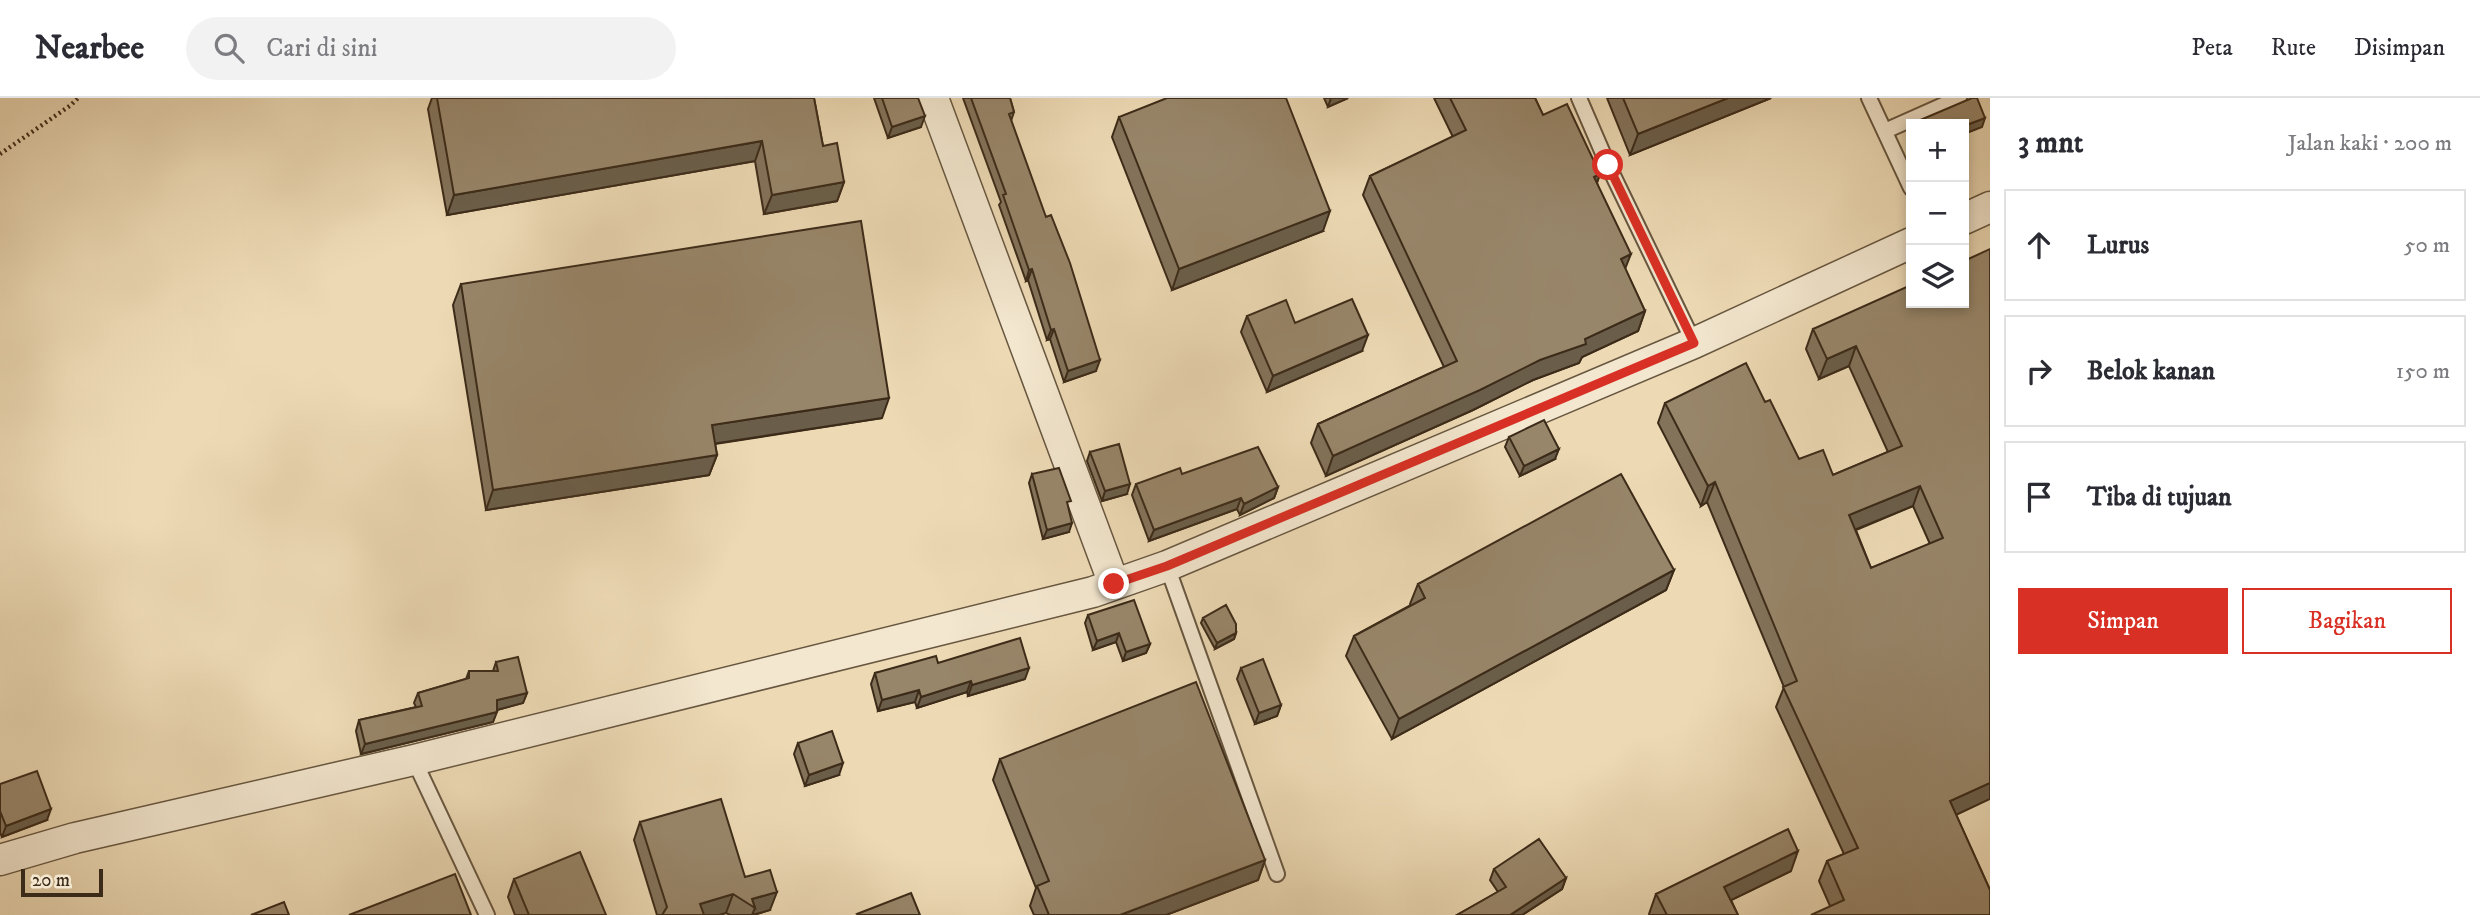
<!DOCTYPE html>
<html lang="id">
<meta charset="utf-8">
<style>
body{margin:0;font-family:"IM FELL DW Pica",serif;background:#f2f2f3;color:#2b2b33}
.controls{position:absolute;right:21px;top:21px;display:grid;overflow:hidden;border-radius:0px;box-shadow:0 4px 10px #0003}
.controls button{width:63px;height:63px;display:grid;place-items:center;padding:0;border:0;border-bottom:2px solid #e1e1e2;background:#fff;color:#2b2b33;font:35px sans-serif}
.scale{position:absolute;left:21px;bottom:18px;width:82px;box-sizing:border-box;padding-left:7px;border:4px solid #3c2b19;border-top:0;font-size:19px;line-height:24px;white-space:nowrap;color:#3c2b19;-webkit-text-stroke:5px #f3e7cf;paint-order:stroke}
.stop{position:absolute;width:21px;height:21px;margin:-16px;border:5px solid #d93025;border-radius:50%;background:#fff}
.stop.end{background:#d93025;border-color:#fff;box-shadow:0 2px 7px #0008}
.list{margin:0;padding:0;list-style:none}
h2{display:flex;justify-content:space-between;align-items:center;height:91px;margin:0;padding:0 28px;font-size:30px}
h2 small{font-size:23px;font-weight:400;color:#7c7c81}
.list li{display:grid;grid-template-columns:46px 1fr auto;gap:21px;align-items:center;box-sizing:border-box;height:112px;margin:0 14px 14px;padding:0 14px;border:2px solid #e1e1e2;border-radius:0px}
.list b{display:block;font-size:26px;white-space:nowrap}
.list em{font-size:23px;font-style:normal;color:#7c7c81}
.actions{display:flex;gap:14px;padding:21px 28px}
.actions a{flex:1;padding:16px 0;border:2px solid #d93025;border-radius:0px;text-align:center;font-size:24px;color:#d93025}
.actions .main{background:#d93025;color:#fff}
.icon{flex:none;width:38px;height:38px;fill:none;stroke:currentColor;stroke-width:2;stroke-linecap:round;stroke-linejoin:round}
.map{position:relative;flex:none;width:1990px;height:817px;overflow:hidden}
header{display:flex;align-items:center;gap:42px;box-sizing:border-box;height:98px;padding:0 35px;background:#fff;border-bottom:2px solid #e1e1e2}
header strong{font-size:33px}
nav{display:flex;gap:38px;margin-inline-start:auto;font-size:24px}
.search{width:490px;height:63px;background:#f2f2f3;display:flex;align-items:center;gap:18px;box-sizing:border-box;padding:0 24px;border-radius:38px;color:#7c7c81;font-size:26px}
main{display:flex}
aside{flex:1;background:#fff}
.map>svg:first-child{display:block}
</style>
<header>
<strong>Nearbee</strong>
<div class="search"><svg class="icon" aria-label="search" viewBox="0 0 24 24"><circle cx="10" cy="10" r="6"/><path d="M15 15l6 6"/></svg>Cari di sini</div>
<nav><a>Peta</a><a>Rute</a><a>Disimpan</a></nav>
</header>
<main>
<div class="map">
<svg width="1990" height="817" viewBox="0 0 1990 817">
<rect width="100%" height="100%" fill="#eddab5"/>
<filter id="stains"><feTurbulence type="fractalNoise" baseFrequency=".00286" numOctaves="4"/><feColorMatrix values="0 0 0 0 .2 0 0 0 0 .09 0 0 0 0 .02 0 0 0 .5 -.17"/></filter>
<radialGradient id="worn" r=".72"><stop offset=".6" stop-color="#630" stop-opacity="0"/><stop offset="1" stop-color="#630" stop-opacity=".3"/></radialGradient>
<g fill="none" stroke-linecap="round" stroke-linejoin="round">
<!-- lane casing -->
<g stroke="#685740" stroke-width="18">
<path id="lane" d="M1579,0L1608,67L1694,245
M1869,0L1911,90
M1885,33L1959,0
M1167,468L1277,776
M414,662L487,817"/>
</g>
<!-- street casing -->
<g stroke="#685740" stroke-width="33">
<path id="street" d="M933,0L1114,486
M1964,121L1990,109
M0,762L75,740L414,662L1093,494L1167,468L1694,245L1911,145"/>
</g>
<!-- path -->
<path stroke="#3c2b19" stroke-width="4.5" stroke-dasharray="2 3.5" stroke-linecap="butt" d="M0,56L71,7L78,0"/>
<!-- lane -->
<use href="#lane" stroke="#f3e7cf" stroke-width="14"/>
<!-- street -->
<use href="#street" stroke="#f3e7cf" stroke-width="30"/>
</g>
<!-- wall -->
<path fill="#83735b" stroke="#3c2b19" stroke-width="2" fill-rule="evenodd" d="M432,0H814L823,48L844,84L837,103L764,116L755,63L447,117L428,11Z
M874,0H918L921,29L888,40Z
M963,0H1010L1014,14L1011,23L1096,273L1064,284L1050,241L1047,242L1028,182L1026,183L999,107L1001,104Z
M1324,0H1348L1328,9Z
M1434,0H1535L1543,17L1600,76L1597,85L1625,171L1645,213L1638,233L1582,259L1579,265L1533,282L1473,312L1326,378L1311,345L1318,326L1444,269L1363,97L1370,78L1453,39Z
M1607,0H1771L1630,57Z
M1119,19L1323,133L1172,192L1112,39Z
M461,186L882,320L715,346L717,357L709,377L486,412L453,207Z
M1964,205L1956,717L1990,792L1830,808L1819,783L1827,763L1844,756L1776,609L1784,589L1707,404L1701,408L1658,325L1665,305L1765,304L1799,361L1833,377L1888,354L1849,268L1819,281L1806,251L1813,231ZM1913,408L1930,446L1871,470L1856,432Z
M1247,218L1295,225L1362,253L1267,294L1241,234Z
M1509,339L1555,361L1520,378L1505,349Z
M1090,354L1127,396L1102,403L1087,363Z
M1032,376L1069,434L1043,441L1029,385Z
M1182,376L1278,389L1274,400L1240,417L1237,411L1149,443L1132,397L1136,386Z
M1674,472L1666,492L1392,641L1346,558L1354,538L1411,507L1410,506L1418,486Z
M1088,517L1150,546L1146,555L1123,563L1116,544L1093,552L1085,525Z
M1203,520L1236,535L1234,541L1215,551L1201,525Z
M496,564L527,595L523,605L497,612L493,624L361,656L356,633L359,622L416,609L414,605L418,595L466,581L469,573H493Z
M938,565L1025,581L968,598L967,594L917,610L915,604L878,613L871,586L875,575Z
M1241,570L1281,607L1277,618L1255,626L1237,581Z
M798,645L839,677L805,688L794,656Z
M1000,661L1265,762L1258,782L1166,817H1034L1030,808L1036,790L993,682Z
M0,686L47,722L2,739L0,735Z
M640,724L745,779L770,812L754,817H730L726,815L719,817H657L634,742Z
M1494,771L1566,780L1562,791L1522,817H1457L1498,794L1490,782Z
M1791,773L1731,802L1738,817H1650L1649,816L1656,796Z
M514,781L606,817H515L508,799Z"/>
<!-- shaded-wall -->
<path fill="#6a5e4a" stroke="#3c2b19" stroke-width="2" d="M1331,0H1348L1328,9Z
M1728,0H1771L1630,57L1638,36Z
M925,18L921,29L888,40L892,29Z
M1985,20L1982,29L1964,36V28Z
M762,43L755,63L447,117L454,97Z
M1600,76L1593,95L1594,79Z
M844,84L837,103L764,116L772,97Z
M1330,113L1323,133L1172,192L1179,171Z
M1631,156L1623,176L1621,161Z
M1032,171L1028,182L1026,183L1029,172Z
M1645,213L1638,233L1582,259L1579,265L1533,282L1473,312L1326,378L1333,358Z
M1054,231L1050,241L1047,242L1051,232Z
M1368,237L1362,253L1267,294L1273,278Z
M1856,248L1849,268L1819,281L1827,261Z
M1100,262L1096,273L1064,284L1068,273Z
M889,300L882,320L705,347L712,327Z
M1559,351L1555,361L1520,378L1524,368Z
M717,357L709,377L486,412L493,392Z
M1715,384L1707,404L1701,408L1708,388Z
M1130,386L1127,396L1102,403L1105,393Z
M1920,388L1913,408L1842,437L1849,417Z
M1278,389L1274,400L1240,417L1244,406Z
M1241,400L1237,411L1149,443L1154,432Z
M1072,425L1069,434L1043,441L1047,432Z
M1674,472L1666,492L1392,641L1399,621Z
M1119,535L1116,544L1093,552L1097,543Z
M1236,535L1234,541L1215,551L1217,545Z
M1150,546L1146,555L1123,563L1126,554Z
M1029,570L1025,581L968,598L972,587Z
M971,583L967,594L917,610L921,599Z
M919,592L915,604L878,613L882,602Z
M527,595L523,605L493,613L497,602Z
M1281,607L1277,618L1255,626L1259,615Z
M497,614L493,624L361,656L365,646Z
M843,665L839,677L805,688L809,677Z
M1990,685V701L1943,723L1950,703Z
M51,711L47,722L2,739L6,728Z
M1798,753L1791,773L1717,809L1724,789Z
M1265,762L1258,782L1166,817H1120Z
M1566,780L1562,791L1522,817H1510Z
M777,794L770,812L752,817L755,810L752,801Z
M733,796L726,815L719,817H696L700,806Z"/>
<!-- building -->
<path fill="#98866a" stroke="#3c2b19" stroke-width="2" fill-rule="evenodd" d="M437,0H814L823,48L837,45L844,84L772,97L762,43L454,97Z
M882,0H918L925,18L892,29Z
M971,0H1010L1014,14L1009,16L1046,119L1051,117L1070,165L1100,262L1068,273L1054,231L1051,232L1032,171L1029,172L1003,97L1006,96Z
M1167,0H1286L1330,113L1179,171L1119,19Z
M1450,0H1535L1543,17L1567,6L1600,76L1594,79L1631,156L1621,161L1645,213L1585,241L1586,246L1540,262L1480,292L1333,358L1318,326L1457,263L1370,78L1466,32Z
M1623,0H1728L1638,36Z
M1972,0H1977L1985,20L1964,28V26H1920L1918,23Z
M861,123L889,300L712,327L717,357L493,392L461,186Z
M1990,151V685L1950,703L1990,792V817H1811L1844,802L1827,763L1858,750L1783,589L1797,583L1715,384L1708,388L1665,305L1746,265L1765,304L1770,302L1799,361L1823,352L1833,377L1902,348L1856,248L1827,261L1813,231L1911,187V205H1964V163ZM1920,388L1943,440L1871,470L1849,417Z
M1352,201L1368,237L1273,278L1247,218L1286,202L1295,225Z
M1544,322L1559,351L1524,368L1509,339Z
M1119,346L1130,386L1105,393L1090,354Z
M1258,349L1278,389L1244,406L1241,400L1154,432L1136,386L1180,370L1182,376Z
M1059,370L1071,403L1067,404L1072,425L1047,432L1032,376Z
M1621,376L1674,472L1399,621L1354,538L1425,500L1418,486Z
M1134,502L1150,546L1126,554L1119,535L1097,543L1088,517Z
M1226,507L1236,526V535L1217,545L1203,520Z
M1020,540L1029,570L972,587L971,583L921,599L919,592L882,602L875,575L936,558L938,565Z
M518,559L527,595L497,602V614L365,646L359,622L422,608L418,595L469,580V573H498L496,564Z
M1263,561L1281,607L1259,615L1241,570Z
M1196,584L1265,762L1120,817H1049L1037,788L1049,783L1000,661Z
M832,633L843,665L809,677L798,645Z
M37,673L51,711L6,728L0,713V686Z
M721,701L745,779L770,772L777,794L752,801L755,810L733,796L700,806L704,817H662L667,809L640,724Z
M1788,731L1798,753L1724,789L1738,817H1667L1656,796Z
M1539,741L1566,780L1510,817H1457L1506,789L1494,771Z
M580,754L606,817H529L514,781Z
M455,776L471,817H349Z
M911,795L920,817H858L857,816Z
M284,804L289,817H251Z"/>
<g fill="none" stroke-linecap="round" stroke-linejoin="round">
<!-- route -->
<path stroke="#d93025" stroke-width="9" d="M1114,486L1167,468L1694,245L1608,67"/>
</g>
<rect width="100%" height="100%" filter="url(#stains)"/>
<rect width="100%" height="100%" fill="url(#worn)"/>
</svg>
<div class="controls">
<button>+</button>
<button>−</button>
<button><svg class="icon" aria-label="layers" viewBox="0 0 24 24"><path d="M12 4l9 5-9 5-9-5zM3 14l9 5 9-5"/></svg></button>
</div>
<div class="scale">20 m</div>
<div class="stop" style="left:1608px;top:67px"></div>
<div class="stop end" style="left:1114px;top:486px"></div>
</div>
<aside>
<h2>3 mnt<small>Jalan kaki · 200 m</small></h2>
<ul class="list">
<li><svg class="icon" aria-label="ahead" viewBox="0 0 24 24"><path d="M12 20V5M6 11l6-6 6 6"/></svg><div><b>Lurus</b></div><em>50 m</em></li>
<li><svg class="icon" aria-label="right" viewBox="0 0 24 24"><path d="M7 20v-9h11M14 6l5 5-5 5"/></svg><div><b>Belok kanan</b></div><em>150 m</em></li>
<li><svg class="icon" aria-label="arrive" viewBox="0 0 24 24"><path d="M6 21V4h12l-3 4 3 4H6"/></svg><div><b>Tiba di tujuan</b></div></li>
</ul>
<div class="actions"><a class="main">Simpan</a><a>Bagikan</a></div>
</aside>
</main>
